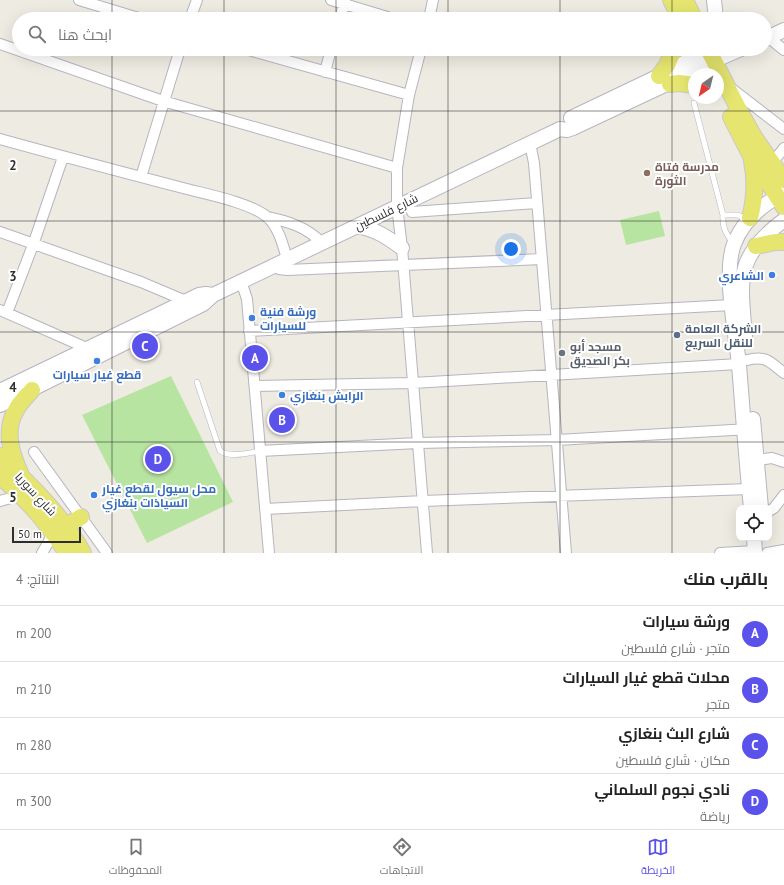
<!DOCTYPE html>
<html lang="ar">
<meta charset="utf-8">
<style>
body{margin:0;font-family:"PT Sans",Cairo,sans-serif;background:#f6f6f6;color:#222;direction:rtl}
.controls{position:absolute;right:12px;bottom:12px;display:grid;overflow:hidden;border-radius:8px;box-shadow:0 4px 16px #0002}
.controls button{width:36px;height:36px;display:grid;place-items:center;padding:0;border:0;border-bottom:1px solid #e0e0e0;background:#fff;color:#222;font:20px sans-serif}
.compass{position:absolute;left:688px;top:68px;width:36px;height:36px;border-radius:50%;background:#fff;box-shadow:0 4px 16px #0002;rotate:215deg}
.scale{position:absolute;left:12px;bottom:10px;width:69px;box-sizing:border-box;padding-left:4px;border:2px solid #2e2e2e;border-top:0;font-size:11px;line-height:14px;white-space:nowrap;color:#2e2e2e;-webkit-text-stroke:3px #fff;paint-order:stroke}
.you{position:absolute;left:511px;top:249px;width:14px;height:14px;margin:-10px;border:3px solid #fff;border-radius:50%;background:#1a73e8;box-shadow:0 0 0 6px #1a73e833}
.badge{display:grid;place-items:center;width:26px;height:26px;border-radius:50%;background:#5a52ea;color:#fff;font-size:13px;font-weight:700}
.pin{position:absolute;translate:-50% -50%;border:2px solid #fff;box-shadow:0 1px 4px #0006}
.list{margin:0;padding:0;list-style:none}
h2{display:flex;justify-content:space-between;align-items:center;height:52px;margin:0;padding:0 16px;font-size:17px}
h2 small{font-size:13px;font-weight:400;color:#767676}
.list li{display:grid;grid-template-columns:26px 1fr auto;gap:12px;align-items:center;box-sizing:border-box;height:56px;padding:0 16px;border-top:1px solid #e0e0e0}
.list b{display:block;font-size:15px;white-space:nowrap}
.list p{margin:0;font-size:13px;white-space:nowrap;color:#767676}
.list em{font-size:13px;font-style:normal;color:#767676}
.icon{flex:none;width:22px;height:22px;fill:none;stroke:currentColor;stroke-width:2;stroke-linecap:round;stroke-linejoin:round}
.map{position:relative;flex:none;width:784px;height:553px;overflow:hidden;direction:ltr}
.search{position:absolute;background:#fff;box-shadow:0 4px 16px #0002;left:12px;right:12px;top:12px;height:44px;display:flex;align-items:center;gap:10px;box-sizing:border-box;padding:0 14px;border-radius:22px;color:#767676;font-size:15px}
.sheet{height:276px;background:#fff}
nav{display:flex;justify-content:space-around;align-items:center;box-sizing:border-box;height:56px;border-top:1px solid #e0e0e0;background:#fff;font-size:11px;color:#767676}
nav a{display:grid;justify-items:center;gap:2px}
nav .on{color:#5a52ea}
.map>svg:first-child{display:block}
</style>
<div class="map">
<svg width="784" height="553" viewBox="0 0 784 553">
<rect width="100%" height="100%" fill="#eeebe2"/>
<!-- pitch -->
<path fill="#b8e4a1" d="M659,211L665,236L626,245L620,220Z
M171,376L233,502L147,543L82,415Z"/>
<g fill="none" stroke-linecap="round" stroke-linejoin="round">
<!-- lane casing -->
<g stroke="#b6b5c0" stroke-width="6">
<path id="lane" d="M694,103L723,215C722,227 726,234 733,243
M723,215H738L747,220
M197,382L220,451C232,458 247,453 260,451"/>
</g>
<!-- street casing -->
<g stroke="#b6b5c0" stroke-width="12">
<path id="street" d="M79,0L142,19
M331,0L394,19
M190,19L197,0
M340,19L345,0
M429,19L433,0
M768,37L784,50
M0,44L163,101L397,168
M245,49L409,95
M421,49L409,95L397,168V206L402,248L427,553
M325,72L331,49
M732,89L784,129
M0,139C61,156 122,172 183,188C205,194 248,202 266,216C278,225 283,245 287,259
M530,143L534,163L566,553
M772,163L784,148
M141,177L180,49
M412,212L537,203
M267,217C287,221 307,227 322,243
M0,232L141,282L186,301
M274,266L279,269L287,270L542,259
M241,281L247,299L269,553
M0,310L89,349
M7,313L33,245L63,157
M249,331L732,305
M747,360C766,355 770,362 784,373
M255,386L413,383L739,364
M260,451L418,443L557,440L750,429
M34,452L107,553
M757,460L772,458L784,462
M0,501L22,495
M265,509L423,501L749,489
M769,511L774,508L784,495
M42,553L48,543L53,532
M720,553L755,551
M767,553L784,550"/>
</g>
<!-- secondary casing -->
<g stroke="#b6b5c0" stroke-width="16">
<path id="secondary" d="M714,0L716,19
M765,39L784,30
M713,61L741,49
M571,118L659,76L699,55
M357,226C375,229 387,237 402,248
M745,338C741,281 733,258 784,220
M0,391L199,295L206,294L213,295
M0,405L203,304L213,295L560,129L567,130L573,128L705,66
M753,419L761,508
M751,508C746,460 743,413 739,365C736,333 723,273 734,244C743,221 763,204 784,193
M754,538L755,553"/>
</g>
<!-- primary casing -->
<g stroke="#c9c9c9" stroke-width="18">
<path id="primary" d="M671,0L681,19
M685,0L694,19
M708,49L740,112L754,137L784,180
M659,76L667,65L674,49
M670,84L679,83L694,85
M731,117L751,156L784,207
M750,218C755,199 756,181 752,161
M756,246L775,242H784
M0,456C30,485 63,516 83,553
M20,473C11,453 4,430 16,410C20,402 27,396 32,390
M0,476C28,501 46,521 67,553
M66,526L81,517"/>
</g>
<!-- lane -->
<use href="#lane" stroke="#fff" stroke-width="5"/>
<!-- street -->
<use href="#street" stroke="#fff" stroke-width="10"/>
<!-- secondary -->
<use href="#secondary" stroke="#fff" stroke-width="14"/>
<!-- primary -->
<use href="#primary" stroke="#e5e570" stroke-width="16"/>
</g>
<!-- grid -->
<path fill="none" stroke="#2e2e2e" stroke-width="1" stroke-opacity="0.55" d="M112,0V19M224,0V19M336,0V19M448,0V19M560,0V19M672,0V19M112,49V553M224,49V553M336,49V553M448,49V553M560,49V553M672,49V553M0,111H784M0,221H784M0,332H784M0,442H784"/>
<!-- markers -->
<circle fill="#8d6e63" stroke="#fff" stroke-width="1.5" cx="647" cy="173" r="4"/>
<g fill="#3f7fe0" stroke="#fff" stroke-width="1.5">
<circle cx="772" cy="275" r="4"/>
<circle cx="252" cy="318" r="4"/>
<circle cx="97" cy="361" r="4"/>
<circle cx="282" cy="395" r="4"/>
<circle cx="94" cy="495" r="4"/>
</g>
<circle fill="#5c6f8a" stroke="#fff" stroke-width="1.5" cx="677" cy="335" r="4"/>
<circle fill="#6b7280" stroke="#fff" stroke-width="1.5" cx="562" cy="353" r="4"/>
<g text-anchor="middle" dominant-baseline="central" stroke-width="4" stroke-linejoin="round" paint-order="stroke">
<!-- education labels -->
<g font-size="12" font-weight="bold" fill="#785e54" stroke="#fff" text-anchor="start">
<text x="655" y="166">مدرسة فتاة<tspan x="655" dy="14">الثورة</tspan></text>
</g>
<!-- street labels -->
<g font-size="12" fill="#2e2e2e" stroke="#fff">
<text transform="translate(386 212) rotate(-26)">شارع فلسطين</text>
<text transform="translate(36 494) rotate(47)">شارع سوريا</text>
</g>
<!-- shop labels -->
<g font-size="12" font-weight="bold" fill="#366cbe" stroke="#fff" text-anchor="start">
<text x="764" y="275" text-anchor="end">الشاعري</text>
<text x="260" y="311">ورشة فنية<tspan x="260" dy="14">للسيارات</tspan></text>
<text x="97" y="374" text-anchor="middle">قطع غيار سيارات</text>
<text x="290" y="395">الرابش بنغازي</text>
<text x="102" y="488">محل سيول لقطع غيار<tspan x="102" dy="14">السياذات بنغازي</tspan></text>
</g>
<!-- service labels -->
<g font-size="12" font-weight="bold" fill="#4e5e75" stroke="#fff" text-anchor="start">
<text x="685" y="328">الشركة العامة<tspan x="685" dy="14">للنقل السريع</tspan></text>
</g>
<!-- worship labels -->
<g font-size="12" font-weight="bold" fill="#5b616d" stroke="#fff" text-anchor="start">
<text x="570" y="346">مسجد أبو<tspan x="570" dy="14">بكر الصديق</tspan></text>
</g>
</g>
<g font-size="13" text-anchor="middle" font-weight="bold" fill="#2e2e2e" stroke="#fff" stroke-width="4" stroke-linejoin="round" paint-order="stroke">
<text x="13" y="170">2</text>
<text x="13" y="281">3</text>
<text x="13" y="392">4</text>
<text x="13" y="502">5</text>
</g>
</svg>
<div class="controls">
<button><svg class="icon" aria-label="locate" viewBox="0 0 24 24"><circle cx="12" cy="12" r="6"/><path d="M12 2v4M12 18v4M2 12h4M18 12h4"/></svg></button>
</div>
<svg class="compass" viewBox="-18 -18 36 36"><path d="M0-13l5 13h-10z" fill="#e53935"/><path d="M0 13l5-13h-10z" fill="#767676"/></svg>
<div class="scale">50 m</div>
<div class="you"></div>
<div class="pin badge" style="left:255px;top:358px">A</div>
<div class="pin badge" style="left:282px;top:420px">B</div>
<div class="pin badge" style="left:145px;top:346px">C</div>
<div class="pin badge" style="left:158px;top:459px">D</div>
<div class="search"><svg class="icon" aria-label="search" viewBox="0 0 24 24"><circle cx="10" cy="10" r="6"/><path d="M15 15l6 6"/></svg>ابحث هنا</div>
</div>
<section class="sheet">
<h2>بالقرب منك<small>النتائج: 4</small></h2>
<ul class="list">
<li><span class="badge">A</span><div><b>ورشة سيارات</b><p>متجر · شارع فلسطين</p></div><em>200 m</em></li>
<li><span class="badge">B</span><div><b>محلات قطع غيار السيارات</b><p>متجر</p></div><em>210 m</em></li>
<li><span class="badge">C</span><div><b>شارع البث بنغازي</b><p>مكان · شارع فلسطين</p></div><em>280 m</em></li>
<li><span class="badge">D</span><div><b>نادي نجوم السلماني</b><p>رياضة</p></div><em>300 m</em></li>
</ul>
</section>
<nav>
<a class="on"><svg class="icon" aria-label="map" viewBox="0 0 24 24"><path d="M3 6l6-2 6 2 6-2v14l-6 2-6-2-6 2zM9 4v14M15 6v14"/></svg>الخريطة</a>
<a><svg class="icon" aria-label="directions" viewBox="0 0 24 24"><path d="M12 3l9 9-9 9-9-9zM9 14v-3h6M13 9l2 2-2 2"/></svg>الاتجاهات</a>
<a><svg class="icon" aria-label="saved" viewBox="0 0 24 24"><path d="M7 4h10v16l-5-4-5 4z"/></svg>المحفوظات</a>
</nav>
